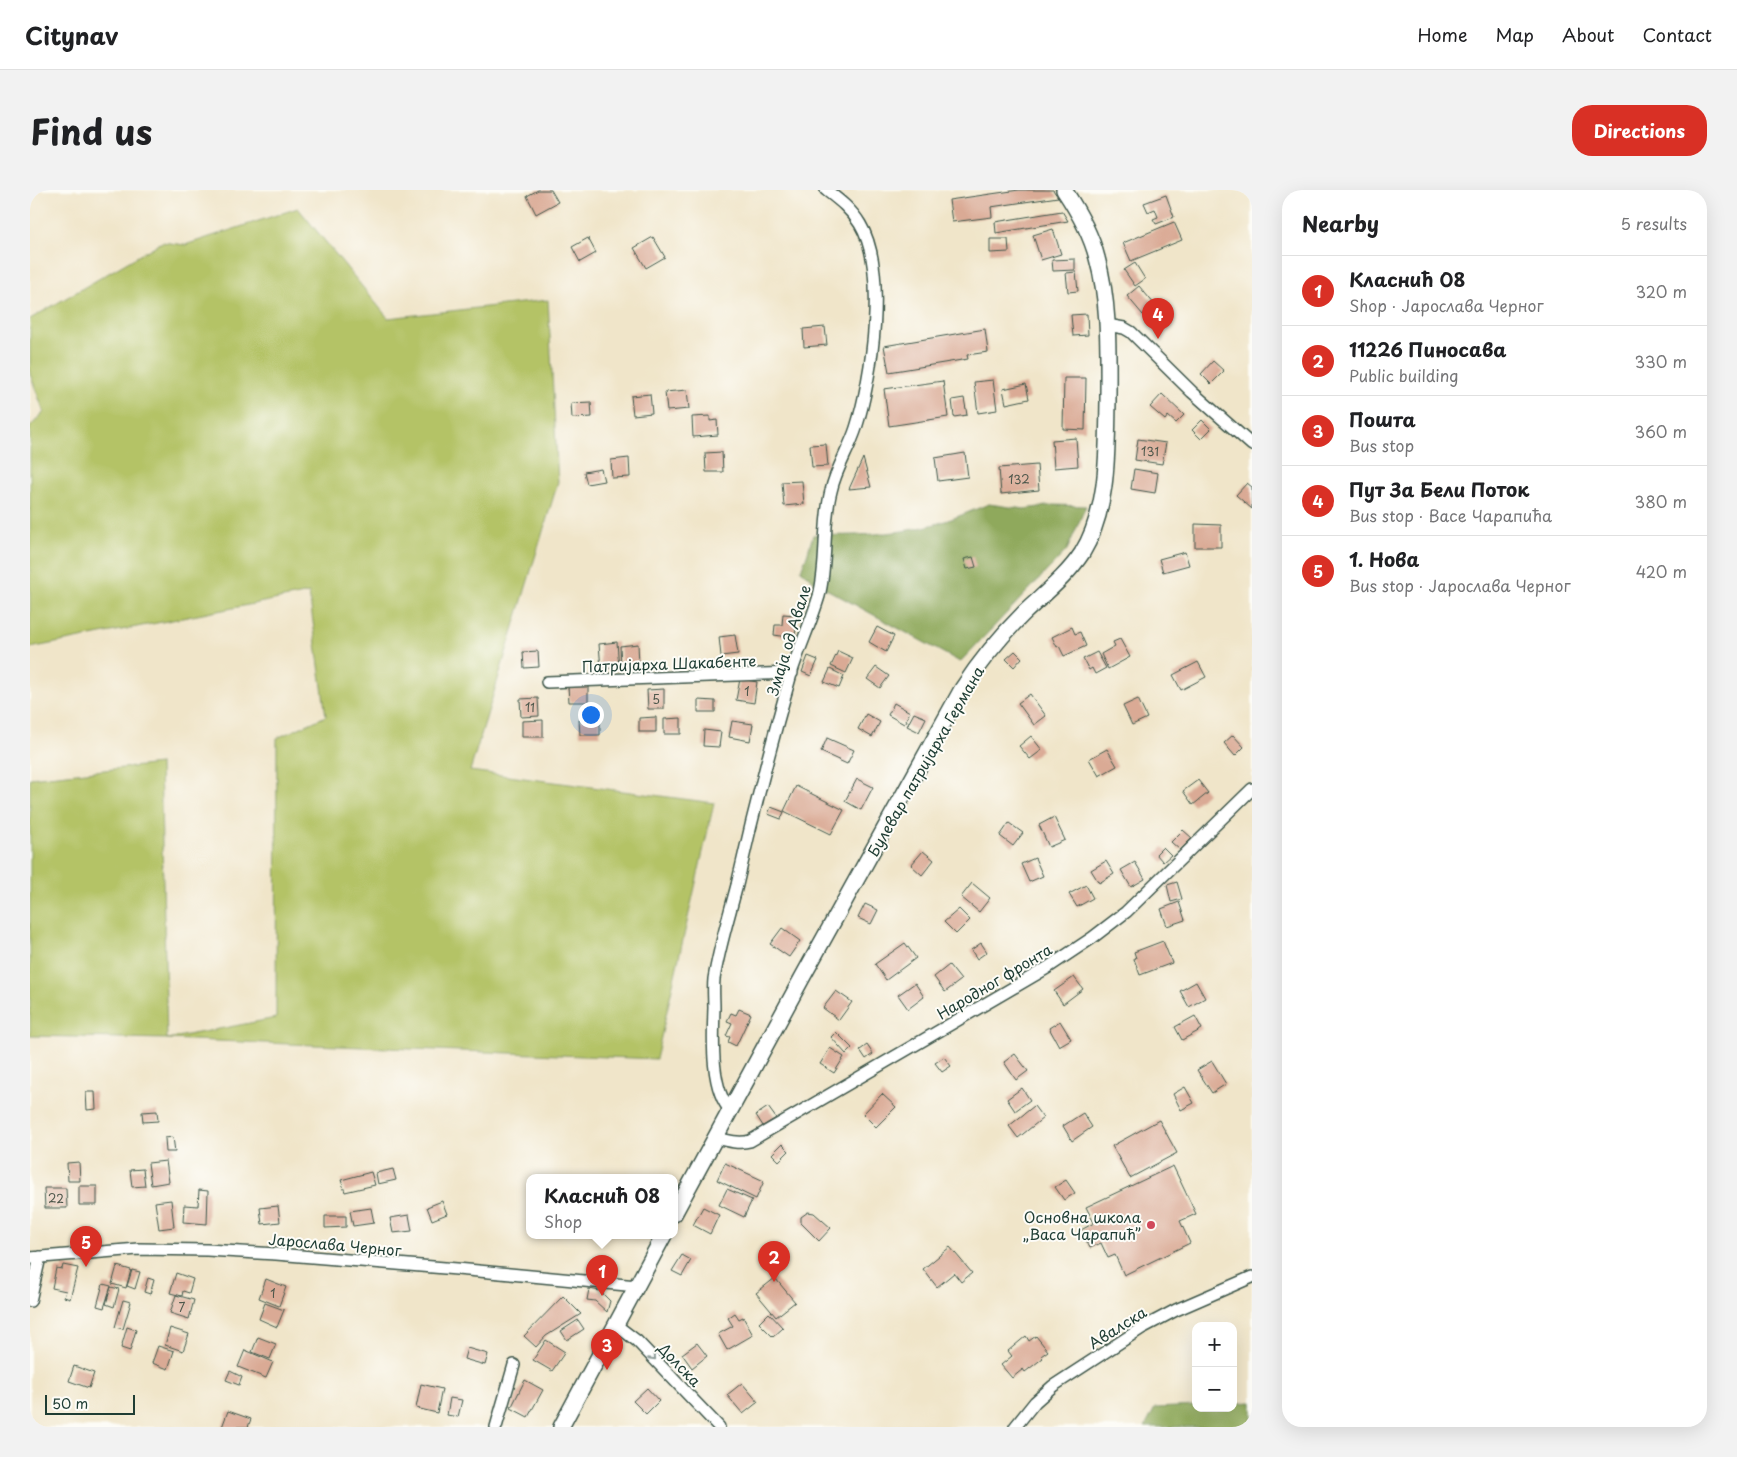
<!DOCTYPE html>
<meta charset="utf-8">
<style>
body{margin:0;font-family:"Playpen Sans",sans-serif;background:#f2f2f2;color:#202124}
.controls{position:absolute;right:15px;bottom:15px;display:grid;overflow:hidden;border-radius:10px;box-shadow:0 5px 20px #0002}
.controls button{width:45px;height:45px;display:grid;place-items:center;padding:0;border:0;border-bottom:1px solid #e0e0e0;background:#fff;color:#202124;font:25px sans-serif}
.scale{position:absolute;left:15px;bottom:12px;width:90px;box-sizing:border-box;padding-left:5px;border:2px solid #1f3d34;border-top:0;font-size:14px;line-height:18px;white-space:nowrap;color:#1f3d34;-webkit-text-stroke:4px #fdfcf7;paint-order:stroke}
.you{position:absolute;left:560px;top:524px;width:18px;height:18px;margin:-12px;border:4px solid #fff;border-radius:50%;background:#1a73e8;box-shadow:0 0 0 8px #1a73e833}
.badge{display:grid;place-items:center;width:32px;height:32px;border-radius:50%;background:#d93025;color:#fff;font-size:16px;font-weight:700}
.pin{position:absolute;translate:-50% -41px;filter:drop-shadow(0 1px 2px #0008)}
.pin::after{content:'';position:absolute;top:26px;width:18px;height:15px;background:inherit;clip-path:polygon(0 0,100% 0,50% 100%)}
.popup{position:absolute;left:496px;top:984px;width:152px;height:65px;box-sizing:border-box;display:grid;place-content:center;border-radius:10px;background:#fff;filter:drop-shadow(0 1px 4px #0005);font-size:16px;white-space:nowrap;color:#757577}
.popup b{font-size:19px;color:#202124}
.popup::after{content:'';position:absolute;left:50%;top:100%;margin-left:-10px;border:10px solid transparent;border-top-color:#fff}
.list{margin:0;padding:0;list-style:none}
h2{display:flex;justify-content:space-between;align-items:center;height:65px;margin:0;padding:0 20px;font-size:21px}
h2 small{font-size:16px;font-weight:400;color:#757577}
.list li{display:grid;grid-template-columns:32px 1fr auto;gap:15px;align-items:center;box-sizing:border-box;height:70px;padding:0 20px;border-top:1px solid #e0e0e0}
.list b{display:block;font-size:19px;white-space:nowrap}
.list p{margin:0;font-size:16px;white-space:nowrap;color:#757577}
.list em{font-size:16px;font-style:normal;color:#757577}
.map{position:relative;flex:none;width:1222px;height:1237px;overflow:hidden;border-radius:20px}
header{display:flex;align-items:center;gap:30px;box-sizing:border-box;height:70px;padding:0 25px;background:#fff;border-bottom:1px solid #e0e0e0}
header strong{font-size:24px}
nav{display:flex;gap:28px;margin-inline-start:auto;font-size:18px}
.intro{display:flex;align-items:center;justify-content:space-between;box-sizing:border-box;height:120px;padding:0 30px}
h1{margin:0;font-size:35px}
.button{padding:12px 22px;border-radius:20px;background:#d93025;color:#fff;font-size:18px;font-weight:700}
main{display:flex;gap:30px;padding:0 30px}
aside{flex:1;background:#fff;border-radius:20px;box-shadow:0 5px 20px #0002}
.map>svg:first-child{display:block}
</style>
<header>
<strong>Citynav</strong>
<nav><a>Home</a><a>Map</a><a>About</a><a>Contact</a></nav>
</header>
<div class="intro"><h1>Find us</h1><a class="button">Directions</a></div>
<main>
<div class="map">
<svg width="1222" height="1237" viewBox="0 0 1222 1237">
<rect width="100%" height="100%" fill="#fdfcf7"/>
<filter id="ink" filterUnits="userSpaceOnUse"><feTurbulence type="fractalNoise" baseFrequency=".02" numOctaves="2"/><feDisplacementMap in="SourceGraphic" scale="10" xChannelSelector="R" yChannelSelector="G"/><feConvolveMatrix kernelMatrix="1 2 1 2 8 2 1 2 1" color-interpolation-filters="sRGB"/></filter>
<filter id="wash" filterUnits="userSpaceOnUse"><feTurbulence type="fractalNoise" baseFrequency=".0096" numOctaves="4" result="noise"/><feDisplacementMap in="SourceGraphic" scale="20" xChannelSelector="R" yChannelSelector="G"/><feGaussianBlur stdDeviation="1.12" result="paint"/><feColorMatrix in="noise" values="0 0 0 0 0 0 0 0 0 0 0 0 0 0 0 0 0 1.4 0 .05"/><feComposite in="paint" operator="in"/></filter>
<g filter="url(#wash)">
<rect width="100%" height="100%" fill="#f0e5c9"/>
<!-- green -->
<path fill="#b4c366" stroke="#6a804d" d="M268,18L358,128L518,110L528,292L440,581L684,613L626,869L137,849L0,846V588L130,574L137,849L246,828L247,548L296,526L279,403L0,458V237L14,222L0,184V129L132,52L155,55Z"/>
<!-- forest -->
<path fill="#8fa95b" stroke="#577348" d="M959,314L994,319L1024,315L1056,316L1037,360L930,472L787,394L771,380L777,365L783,345C825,346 868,345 909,333C926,328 943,320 959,314Z
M1222,1212V1237H1115L1125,1218L1166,1216V1218H1203V1213Z"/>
<g id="blocks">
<!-- building -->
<path fill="#daaa95" d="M508,0H521L528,12L506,24L497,6Z
M989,0H1023L1028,7L961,17L962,27L922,32L919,10Z
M1136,5L1144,27L1126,34L1123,29L1128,27L1125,19L1118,22L1114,13Z
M1032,21L1038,31L966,43L965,32Z
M1144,32L1152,50L1101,71L1093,53Z
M1023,39L1031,64L1011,70L1003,45Z
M623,47L635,67L616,78L604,58Z
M558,48L566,63L550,72L542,57Z
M960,49H978L979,62L960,63Z
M1045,69V80L1023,81L1022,70Z
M1105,73L1115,89L1105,96L1094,80Z
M1046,82L1048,101L1038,102L1036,83Z
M1109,96L1125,115L1113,125L1097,106Z
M1057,124L1058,145L1043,146L1041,125Z
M795,137L797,155L774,157L773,139Z
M955,139L958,162L937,165L938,169L859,182L854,156Z
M1183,171L1194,181L1181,194L1171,184Z
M1034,188H1056L1055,240L1033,239Z
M963,190L967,220L948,223L944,192Z
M913,191L918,227L859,236L854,199Z
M996,194L999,209L976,214L973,199Z
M657,200L659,219L637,221L635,202Z
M620,204L622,223L603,225L601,206Z
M1132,204L1154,225L1146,233L1138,226L1135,230L1120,217Z
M934,208L937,225L924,227L922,210Z
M561,212L562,227L542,228L541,213Z
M680,226V231L687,230L688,245L663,247L662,227Z
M1172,230L1181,239L1171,249L1162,240Z
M1046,248L1048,276L1024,278L1022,250Z
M1108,249L1136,253L1132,274L1105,270Z
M796,254L798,276L782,277L780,255Z
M692,262L693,282H676L675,263Z
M935,263L938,287L908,291L905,268Z
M599,268L600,287L582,288L581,270Z
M833,268L841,297L819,299Z
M1007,275L1009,300L971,304L969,278Z
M571,279L574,291L557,294L554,282Z
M1104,279L1128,283L1125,303L1101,299Z
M772,291L774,314L754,316L752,292Z
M1217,293L1222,297V319L1206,305Z
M1165,334L1191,335V357H1165Z
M1155,362L1159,375L1133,382L1129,369Z
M943,367L946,377L937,379L934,369Z
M753,424L767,425L765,448L744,445L745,435H752Z
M847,437L864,446L856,462L839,452Z
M1042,437L1045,444L1050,442L1056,456L1034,466L1029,456L1027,457L1022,447Z
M705,445L708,464L691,466L689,447Z
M1090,449L1100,467L1078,479L1071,464L1085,456L1083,452Z
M587,452L589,478L571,479L569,454Z
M608,454L609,475L591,477L590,456Z
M508,461L509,477L494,478L493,462Z
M808,461L823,468L816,483L801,476Z
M985,461L992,468L984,477L976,469Z
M1067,462L1076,478L1065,484L1062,478L1059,480L1053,469Z
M778,466L788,470L781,486L772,482Z
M1168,472L1176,487L1151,500L1143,485Z
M846,477L859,486L850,498L837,489Z
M800,479L814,486L809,498L794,492Z
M710,489L727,492L724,513L706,510Z
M538,496H558V512H539Z
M634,499V519H618L617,500Z
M1000,504L1016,526L1004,535L988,513Z
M508,508L509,526L491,527L490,509Z
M1108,509L1117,528L1102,535L1093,516Z
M668,510L685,511V522H668Z
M864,513L880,522L874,534L858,525Z
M884,523L896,528L889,542L877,536Z
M836,524L850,532L842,547L828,539Z
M626,527V542H609V528Z
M651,528V544H634V529Z
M513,530V547H492V531Z
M549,530H570V545H550Z
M702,531L723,534L720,551L699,547Z
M674,540L691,542L689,557L673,556Z
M1203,545L1214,557L1205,566L1194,553Z
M1001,546L1012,560L1000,569L989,556Z
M797,548L824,560L817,574L791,562Z
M1077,559L1087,576L1069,586L1059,569Z
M827,589L843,597L831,620L815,611Z
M1168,590L1178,603L1163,615L1153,601Z
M766,596L814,620L801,644L754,621Z
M741,617L754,622L751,629L738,624Z
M1024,627L1035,650L1019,657L1009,635Z
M979,633L993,643L983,656L970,646Z
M1153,640L1162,648L1150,660L1141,652Z
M1133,657L1141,665L1133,672L1126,664Z
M893,661L904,670L892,685L881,675Z
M1005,668L1013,686L999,692L991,674Z
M1076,671L1084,684L1069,693L1061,680Z
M1105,672L1115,689L1101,697L1091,680Z
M1147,692L1152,709L1141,712L1137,695Z
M942,693L960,708L949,722L931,707Z
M1056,695L1063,708L1047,717L1039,704Z
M1149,712L1155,730L1137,736L1131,719Z
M835,714L848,720L841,734L828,728Z
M929,719L940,730L926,744L914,732Z
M752,738L770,751L759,767L740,754Z
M1133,751L1142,773L1110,785L1104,769L1106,768L1104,762Z
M875,753L886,768L856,790L845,774Z
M951,753L957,762L947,769L941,760Z
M919,775L931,790L915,802L904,787Z
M1044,787L1053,799L1033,814L1024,801Z
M1166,792L1175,808L1159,817L1150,801Z
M885,793L894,807L878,819L868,805Z
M806,801L822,812L809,830L793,818Z
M709,819L721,824L706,856L698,852L700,847L696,846L702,833L697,831L701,823L706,825Z
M1165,826L1172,839L1152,850L1145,837Z
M1030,831L1041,849L1029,856L1019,838Z
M806,842L822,858L816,864L801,847Z
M837,855L843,864L836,869L830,860Z
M800,858L814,867L804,883L790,874Z
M985,864L998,881L986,890L974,872Z
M914,867L921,876L912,882L905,873Z
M1182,871L1196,894L1182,903L1167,880Z
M1155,897L1164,913L1151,920L1143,904Z
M992,898L1000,910L985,921L977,909Z
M56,902H65L66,919L57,920Z
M852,904L866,917L846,937L833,924Z
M1004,916L1013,928L988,948L979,936Z
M738,917L746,928L733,936L726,925Z
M127,921L128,931L113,932L112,922Z
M1053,923L1062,937L1042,951L1033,936Z
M1129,930L1147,963L1100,988L1082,956Z
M143,947L145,962H136L135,948Z
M752,954L759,961L749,971L742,964Z
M136,971L139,992L121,995L118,973Z
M49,972L50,991H38L37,973Z
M695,973L734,991L726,1009L687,990Z
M1143,976L1166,1024L1150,1031L1160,1053L1094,1085L1085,1065L1078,1068L1071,1053L1060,1058L1051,1040L1064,1033L1056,1017Z
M113,979L115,996L102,997L100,980Z
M363,979L366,990L348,994L346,983Z
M341,982L345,995L315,1002L311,990Z
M1036,990L1045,1003L1034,1010L1025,997Z
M49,996H67V1015H49Z
M14,998H36L37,1018H15Z
M697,999L722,1010L714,1027L689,1015Z
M169,1000L178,1001L177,1034L153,1032L154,1015L168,1016Z
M141,1010L144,1037L129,1039L125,1012Z
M412,1011L417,1024L402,1030L397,1017Z
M248,1016L250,1032L232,1034L230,1018Z
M673,1017L689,1025L680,1044L663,1035Z
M341,1018L344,1033L323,1036L320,1021Z
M778,1022L784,1023L801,1038L789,1051L771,1033V1027Z
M379,1025L382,1041L363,1043L360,1028Z
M295,1026H316V1037L295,1038Z
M920,1057L942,1083L931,1092L924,1083L907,1097L893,1079Z
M652,1065L661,1070L652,1086L642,1081Z
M33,1075L48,1078L40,1109L34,1107L36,1101L22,1098L26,1078L32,1079Z
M87,1076L101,1080L96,1098L82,1094Z
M102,1080L110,1082L105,1099L97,1096Z
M146,1083L163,1089L159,1103L153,1101L152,1106L140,1103Z
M118,1088L124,1090L120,1104L114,1102Z
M745,1088L765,1112L746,1127L726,1103Z
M236,1089L256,1097L249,1116L229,1108Z
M73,1094L81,1096L74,1118L67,1116Z
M81,1097L89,1099L84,1117L76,1114Z
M559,1099L570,1101L580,1111L577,1122L565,1111L557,1110Z
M146,1105L164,1110L159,1129L140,1123Z
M533,1106L551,1124L516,1146L506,1157L494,1146Z
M93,1110L101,1112L93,1139L85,1137Z
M235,1113L254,1120L247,1137L229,1129Z
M705,1123L709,1129L713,1127L723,1145L697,1160L688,1144L703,1136L698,1128Z
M739,1123L753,1138L743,1147L729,1133Z
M548,1130L554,1139L537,1150L531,1141Z
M97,1137L106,1140L100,1161L91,1158Z
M140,1138L159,1144L153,1161L135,1155Z
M996,1146L999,1151L1006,1146L1018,1161L1011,1166L1013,1168L995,1182L993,1179L982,1188L971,1175L982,1166L978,1161Z
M228,1147L246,1154L240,1169L222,1162Z
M516,1150L535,1162L522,1181L503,1170Z
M667,1153L677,1166L662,1178L652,1164Z
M128,1156L144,1161L138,1179L122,1173Z
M437,1158L458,1164L455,1175L434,1169Z
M215,1160L243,1172L236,1188L208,1177Z
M44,1176L64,1183L59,1198L39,1191Z
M200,1181L212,1187L209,1195L196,1190Z
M495,1190L513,1200L498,1227L481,1218Z
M712,1193L728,1212L713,1224L697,1205Z
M391,1194L412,1199L407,1223L386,1218Z
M617,1198L629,1211L616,1224L603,1211Z
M420,1208L432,1210L428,1227L417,1225Z
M198,1221L221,1229L218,1237H192Z"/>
</g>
</g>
<g filter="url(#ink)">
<use href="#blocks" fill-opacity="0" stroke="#3e564a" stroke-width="1"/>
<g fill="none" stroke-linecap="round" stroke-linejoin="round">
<!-- minor casing -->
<g stroke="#3e564a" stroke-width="14">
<path id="minor" d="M1077,135L1094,138L1101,142L1162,202L1222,255
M517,492L762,483
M701,921C680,900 683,847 684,818C684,809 683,799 684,789C689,758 699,726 707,695C723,624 741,554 761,484C769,458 781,433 789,406C798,372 792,335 801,301C806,278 819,260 826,238C842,188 858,80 830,34C821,19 809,10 796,0
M687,948C698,951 709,954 720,951L1017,778L1062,748L1096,722L1222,599
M0,1068L108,1059L177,1060L246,1064L427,1079L607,1096
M0,1111L10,1067
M586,1135L607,1151L689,1237
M466,1237L484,1175
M985,1237L1005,1212L1023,1196L1112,1138L1146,1120L1222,1087"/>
</g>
<!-- major casing -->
<g stroke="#3e564a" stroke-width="18">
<path id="major" d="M644,1024L772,788L932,499C950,471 971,446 994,423C1014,404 1037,386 1052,363C1079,319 1077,261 1078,211C1078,164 1080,114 1067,68C1061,44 1048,21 1034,0
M531,1237L634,1045"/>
</g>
<!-- minor -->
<use href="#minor" stroke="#fff" stroke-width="11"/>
<!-- major -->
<use href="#major" stroke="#fff" stroke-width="15"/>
</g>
<!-- one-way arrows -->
<defs><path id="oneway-chevron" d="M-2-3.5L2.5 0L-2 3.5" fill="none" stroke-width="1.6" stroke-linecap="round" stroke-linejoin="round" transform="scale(1.25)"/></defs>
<use stroke="#8f9e9a" href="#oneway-chevron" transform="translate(623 1167) rotate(46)"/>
</g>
<!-- markers -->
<circle fill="#d1495b" stroke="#fdfcf7" stroke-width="2" cx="1121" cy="1035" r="5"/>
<g text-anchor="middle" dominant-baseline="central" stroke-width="4" stroke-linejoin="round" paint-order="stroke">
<!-- number labels -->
<g font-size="12" fill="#4e584c">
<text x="1120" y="261">131</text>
<text x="989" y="289">132</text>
<text x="717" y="501">1</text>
<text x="626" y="509">5</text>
<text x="500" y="517">11</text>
<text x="26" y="1008">22</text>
<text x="243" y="1103">1</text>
<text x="152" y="1117">7</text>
</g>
<!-- street labels -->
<g font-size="15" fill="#1f3d34" stroke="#fdfcf7">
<text transform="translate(758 450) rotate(-73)">Змаја од Авале</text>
<text transform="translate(639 473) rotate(-2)">Патријарха Шакабенте</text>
<text transform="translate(895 571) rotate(-60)">Булевар патријарха Германа</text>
<text transform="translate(964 791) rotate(-31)">Народног фронта</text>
<text transform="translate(305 1054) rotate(5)">Јарослава Черног</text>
<text transform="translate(1087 1137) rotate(-32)">Авалска</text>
<text transform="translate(650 1174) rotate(46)">Долска</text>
</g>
<!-- poi labels -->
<g font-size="15" fill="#1f3d34" stroke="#fdfcf7" text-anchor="end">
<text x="1111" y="1026">Основна школа<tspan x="1111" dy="17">„Васа Чарапић”</tspan></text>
</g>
</g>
</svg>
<div class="controls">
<button>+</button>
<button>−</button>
</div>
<div class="scale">50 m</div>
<div class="you"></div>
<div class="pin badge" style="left:572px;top:1106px">1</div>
<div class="popup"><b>Класнић 08</b>Shop</div>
<div class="pin badge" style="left:744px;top:1092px">2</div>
<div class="pin badge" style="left:577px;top:1180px">3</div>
<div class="pin badge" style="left:1128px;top:149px">4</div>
<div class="pin badge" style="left:56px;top:1077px">5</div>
</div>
<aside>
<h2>Nearby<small>5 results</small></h2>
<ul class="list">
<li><span class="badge">1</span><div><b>Класнић 08</b><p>Shop · Јарослава Черног</p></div><em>320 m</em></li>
<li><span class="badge">2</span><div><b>11226 Пиносава</b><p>Public building</p></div><em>330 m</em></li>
<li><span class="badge">3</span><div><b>Пошта</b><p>Bus stop</p></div><em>360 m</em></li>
<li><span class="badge">4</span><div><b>Пут За Бели Поток</b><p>Bus stop · Васе Чарапића</p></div><em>380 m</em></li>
<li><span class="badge">5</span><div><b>1. Нова</b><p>Bus stop · Јарослава Черног</p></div><em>420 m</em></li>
</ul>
</aside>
</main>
